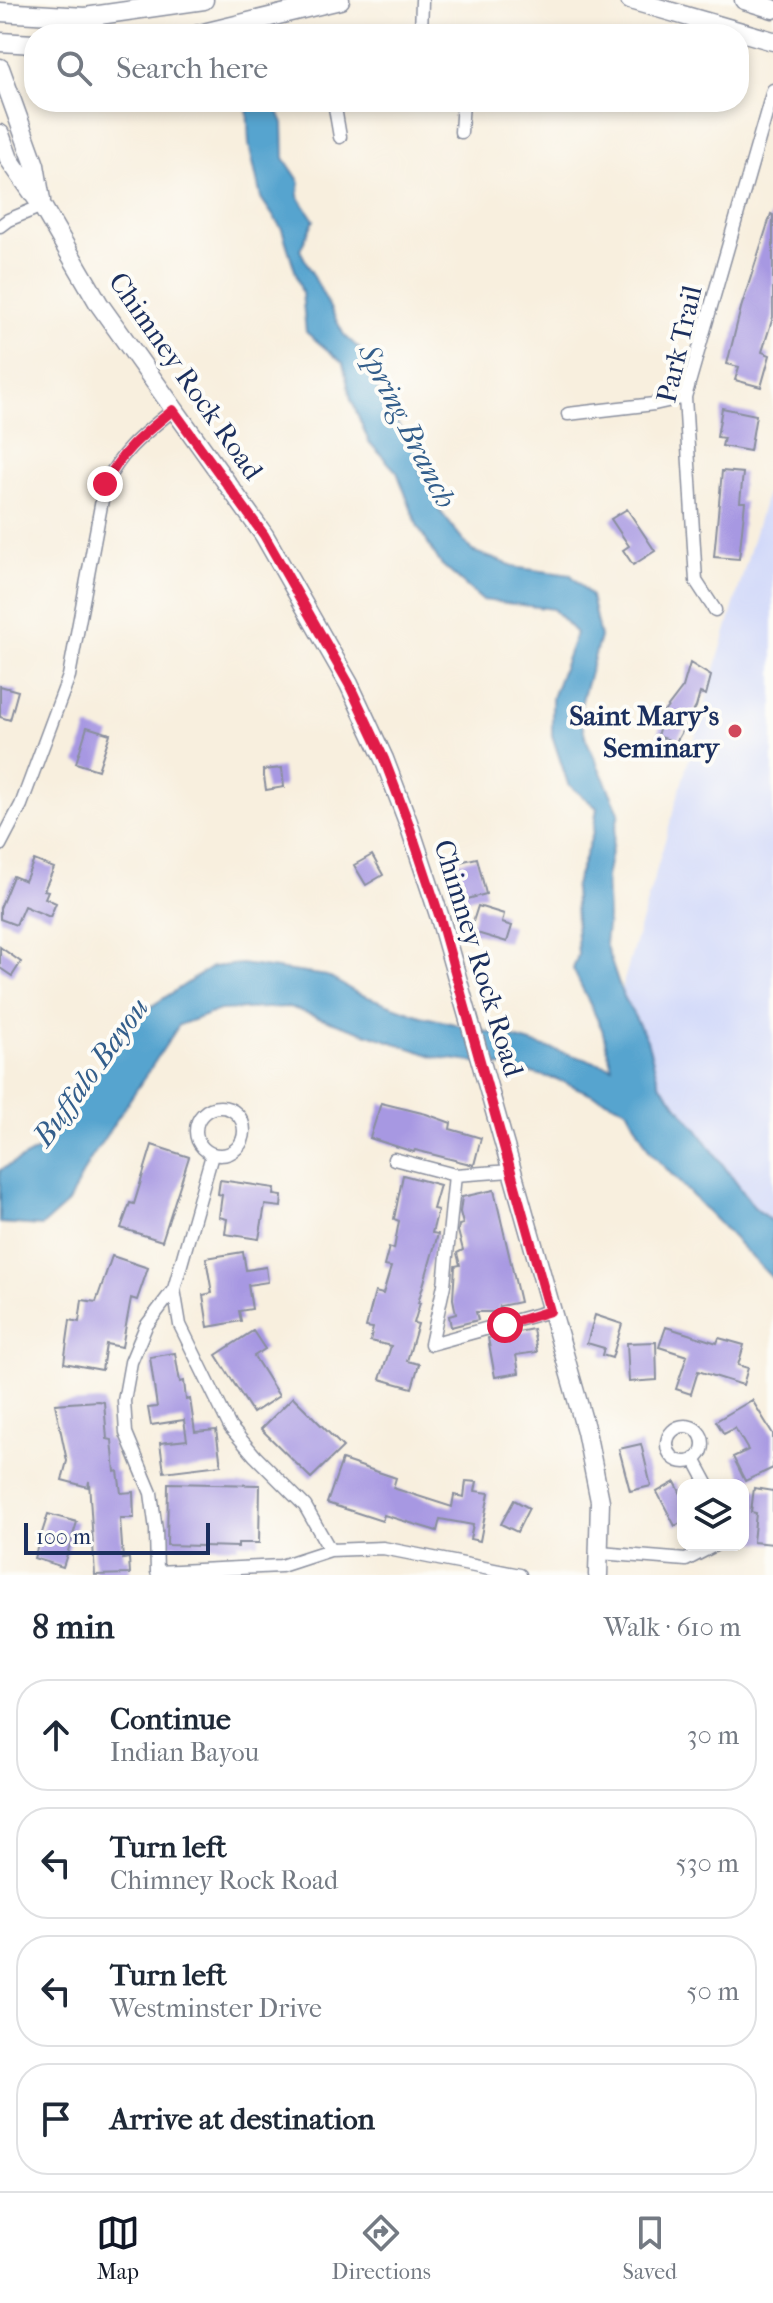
<!DOCTYPE html>
<meta charset="utf-8">
<style>
body{margin:0;font-family:"IM FELL French Canon",serif;background:#f2f2f3;color:#1f2937}
.controls{position:absolute;right:24px;bottom:24px;display:grid;overflow:hidden;border-radius:16px;box-shadow:0 4px 12px #0003}
.controls button{width:72px;height:72px;display:grid;place-items:center;padding:0;border:0;border-bottom:2px solid #e0e1e3;background:#fff;color:#1f2937;font:40px sans-serif}
.scale{position:absolute;left:24px;bottom:20px;width:186px;box-sizing:border-box;padding-left:8px;border:4px solid #1b2f5e;border-top:0;font-size:22px;line-height:28px;white-space:nowrap;color:#1b2f5e;-webkit-text-stroke:6px #fdfcf7;paint-order:stroke}
.stop{position:absolute;width:24px;height:24px;margin:-18px;border:6px solid #e11d48;border-radius:50%;background:#fff}
.stop.end{background:#e11d48;border-color:#fff;box-shadow:0 2px 8px #0008}
.list{margin:0;padding:0;list-style:none}
h2{display:flex;justify-content:space-between;align-items:center;height:104px;margin:0;padding:0 32px;font-size:34px}
h2 small{font-size:26px;font-weight:400;color:#747a83}
.list li{display:grid;grid-template-columns:52px 1fr auto;gap:24px;align-items:center;box-sizing:border-box;height:112px;margin:0 16px 16px;padding:0 16px;border:2px solid #e0e1e3;border-radius:32px}
.list b{display:block;font-size:30px;white-space:nowrap}
.list p{margin:0;font-size:26px;white-space:nowrap;color:#747a83}
.list em{font-size:26px;font-style:normal;color:#747a83}
.icon{flex:none;width:44px;height:44px;fill:none;stroke:currentColor;stroke-width:2;stroke-linecap:round;stroke-linejoin:round}
.map{position:relative;flex:none;width:773px;height:1575px;overflow:hidden}
.search{position:absolute;background:#fff;box-shadow:0 4px 12px #0003;left:24px;right:24px;top:24px;height:88px;display:flex;align-items:center;gap:20px;box-sizing:border-box;padding:0 28px;border-radius:32px;color:#747a83;font-size:30px}
.sheet{height:616px;background:#fff}
nav{display:flex;justify-content:space-around;align-items:center;box-sizing:border-box;height:112px;border-top:2px solid #e0e1e3;background:#fff;font-size:22px;color:#747a83}
nav a{display:grid;justify-items:center;gap:4px}
nav .on{color:#111827}
.map>svg:first-child{display:block}
</style>
<div class="map">
<svg width="773" height="1575" viewBox="0 0 773 1575">
<rect width="100%" height="100%" fill="#fdfcf7"/>
<filter id="ink" filterUnits="userSpaceOnUse"><feTurbulence type="fractalNoise" baseFrequency=".0125" numOctaves="2"/><feDisplacementMap in="SourceGraphic" scale="16" xChannelSelector="R" yChannelSelector="G"/><feConvolveMatrix kernelMatrix="1 2 1 2 8 2 1 2 1" color-interpolation-filters="sRGB"/></filter>
<filter id="wash" filterUnits="userSpaceOnUse"><feTurbulence type="fractalNoise" baseFrequency=".006" numOctaves="4" result="noise"/><feDisplacementMap in="SourceGraphic" scale="32" xChannelSelector="R" yChannelSelector="G"/><feGaussianBlur stdDeviation="1.8" result="paint"/><feColorMatrix in="noise" values="0 0 0 0 0 0 0 0 0 0 0 0 0 0 0 0 0 1.4 0 .05"/><feComposite in="paint" operator="in"/></filter>
<g filter="url(#wash)">
<rect width="100%" height="100%" fill="#f8efde"/>
<!-- built -->
<path fill="#d2d9f9" d="M773,471V1223L754,1207L696,1128L659,1083L647,1040L621,991Z"/>
<!-- water -->
<path fill="#56a4cf" stroke="#386a96" stroke-width="2" d="M247,102H274L283,123L284,158L300,182L298,196L314,220L300,250L344,335L363,352L377,381L378,397L422,458L420,473L432,485L439,510L472,551L519,568L571,575L591,596L600,637L579,711L586,739L619,812L606,877L608,918L605,943L621,991L647,1040L659,1083L696,1128L754,1207L773,1223V1279L650,1152L627,1109L556,1079L508,1067L436,1057L289,1007L220,1010L179,1025L88,1163L68,1203L42,1226L0,1223V1170L48,1145L138,1015L212,967L241,964L327,976L357,993L421,1016L521,1040L612,1067L602,1029L573,969L578,955L574,888L593,833L597,808L568,784L552,735V698L576,633L553,609L482,600L441,564L418,527L397,472L369,442L351,399L343,363L306,332L302,293L282,229L261,198L249,144Z"/>
<g id="blocks">
<!-- building -->
<path fill="#a798e2" d="M771,214L773,215V317L762,352L770,355L761,387L735,380L739,367L727,364L741,308Z
M722,408L756,415L750,451L722,446L724,438L717,437Z
M722,471L743,473L740,502H745L739,559L714,557Z
M627,509L655,551L633,565L623,550L629,546L611,519Z
M690,663L711,676L706,695L700,693L696,707L676,742L657,736L664,712L683,687Z
M0,686L18,691L10,720L0,717Z
M87,727L110,734L98,770L76,763Z
M282,768L284,787L266,790L263,770Z
M372,855L383,875L366,885L354,865Z
M477,858L486,894L464,900L455,863Z
M34,860L54,868L44,890L48,891L45,898L56,903L50,917L24,906L16,925L0,919V908L13,876L25,881Z
M478,906L504,914L502,923L512,926L507,942L470,931Z
M0,947L21,962L12,976L0,968Z
M381,1103L426,1114L451,1123L450,1129L481,1138L474,1165L415,1150L414,1152L370,1138Z
M152,1145L189,1157L162,1241L121,1228L130,1203L134,1204Z
M403,1175L440,1185L433,1209L438,1210L432,1233L438,1234L418,1303H420L414,1323L418,1324L407,1361L419,1364L412,1388L380,1379L391,1346L370,1341L373,1328L366,1327L375,1292L383,1294L391,1267L384,1266L389,1247L394,1249L399,1221L394,1219Z
M220,1180L275,1188L274,1195L282,1196L281,1207L265,1205L259,1239L225,1234L227,1219L219,1217L222,1195L218,1194Z
M494,1190L520,1302L500,1306L499,1312H476L478,1320L451,1327L449,1316L456,1314L453,1299L455,1266L460,1265L457,1253L463,1250L458,1231L459,1225L463,1224L460,1212L462,1197Z
M243,1252L246,1270L266,1267L268,1282L248,1285L252,1309L239,1311L241,1321L208,1327L203,1295L212,1293L206,1258Z
M112,1256L148,1268L137,1300L131,1298L122,1347L106,1344L102,1370L64,1363L70,1320L79,1322L82,1300L96,1302Z
M595,1315L622,1324L612,1358L602,1355L604,1348L587,1343Z
M666,1327L717,1343L719,1338L744,1345L738,1365L748,1368L743,1385L698,1371L691,1394L676,1389L687,1356L659,1347Z
M533,1329L537,1352L516,1355L519,1373L495,1377L488,1338Z
M253,1331L265,1349L254,1356L279,1396L253,1413L216,1355Z
M656,1342L657,1380L629,1382L627,1343Z
M175,1353L180,1382L184,1381L186,1400L190,1399L195,1432L216,1430L221,1465L164,1472L160,1443L187,1440L184,1420L151,1425L148,1408L157,1407L150,1357Z
M293,1397L343,1447L311,1478L261,1429Z
M752,1400L773,1434V1468L745,1481L733,1457L748,1450L735,1428L724,1434L716,1421Z
M98,1401L104,1402L107,1439L112,1440L115,1472L118,1471L121,1493L133,1492L134,1518H120L123,1559L129,1558L130,1574L95,1575L89,1481L88,1487L62,1480L67,1461L55,1404Z
M641,1444L651,1486L630,1491L619,1449Z
M342,1460L396,1478L393,1488L452,1507L454,1495L464,1497L466,1481L477,1482L475,1491L489,1493L480,1541L470,1539L473,1525L440,1519L437,1531L384,1515L382,1521L327,1503Z
M675,1482L683,1498V1522L675,1526L657,1492Z
M168,1483L260,1485L259,1543H238V1547L167,1545Z
M754,1488L773,1491V1544L753,1542L756,1513L751,1512Z
M514,1500L529,1508L517,1532L501,1524Z
M48,1514L77,1522L63,1567L34,1558Z"/>
</g>
</g>
<g filter="url(#ink)">
<use href="#blocks" fill-opacity="0" stroke="#8a8f9e" stroke-width="2"/>
<g fill="none" stroke-linecap="round" stroke-linejoin="round">
<!-- street casing -->
<g stroke="#8a8f9e" stroke-width="15">
<path id="street" d="M421,34L422,0
M334,102L340,137
M461,132L463,102
M0,226L8,220L42,206
M568,414L654,404L685,397
M715,610L696,581L685,397L773,90
M0,845L21,805L69,676L105,484C124,448 143,435 173,410
M196 1131a24 24 0 1 1 48 0a24 24 0 1 1-48 0Z
M212,1155L174,1289L146,1326L131,1362L124,1401L126,1433L151,1493L156,1530L157,1572L281,1566L330,1550L383,1548L520,1575
M394,1159L455,1175L511,1171
M455,1175L444,1285L431,1344L550,1311
M174,1289L180,1325L230,1427L255,1456L305,1506L330,1550
M667 1444a18 18 0 1 1 36 0a18 18 0 1 1-36 0Z
M694,1459L708,1485
M600,1553L686,1560L715,1545"/>
</g>
<!-- secondary casing -->
<g stroke="#8a8f9e" stroke-width="21">
<path id="secondary" d="M630,0L773,41
M744,0L773,9
M0,12L85,17L204,0
M199,34L340,0
M0,42L34,44
M0,68L35,165L41,200
M0,134L9,159L42,206L99,304L264,535L349,684L384,759L408,822L440,918L586,1431L600,1501L598,1575"/>
</g>
<!-- street -->
<use href="#street" stroke="#fff" stroke-width="12"/>
<!-- secondary -->
<use href="#secondary" stroke="#fff" stroke-width="18"/>
</g>
</g>
<g fill="none" stroke-linecap="round" stroke-linejoin="round" filter="url(#ink)">
<!-- route -->
<path stroke="#e11d48" stroke-width="10" d="M105,484C124,448 143,435 173,410L264,535L349,684L384,759L408,822L440,918L550,1311L505,1325"/>
</g>
<!-- markers -->
<circle fill="#d1495b" stroke="#fdfcf7" stroke-width="3" cx="735" cy="731" r="8"/>
<g text-anchor="middle" dominant-baseline="central" stroke-width="8" stroke-linejoin="round" paint-order="stroke">
<!-- street labels -->
<g font-size="28" fill="#1b2f5e" stroke="#fdfcf7">
<text transform="translate(679 344) rotate(-77)">Park Trail</text>
<text transform="translate(186 376) rotate(55)">Chimney Rock Road</text>
<text transform="translate(479 958) rotate(73)">Chimney Rock Road</text>
</g>
<!-- poi labels -->
<g font-size="28" font-weight="bold" fill="#1b2f5e" stroke="#fdfcf7" text-anchor="end">
<text x="719" y="715">Saint Mary's<tspan x="719" dy="32">Seminary</tspan></text>
</g>
<!-- water labels -->
<g font-size="30" font-style="italic" fill="#335e8b" stroke="#fdfcf7">
<text transform="translate(407 426) rotate(63)">Spring Branch</text>
<text transform="translate(91 1072) rotate(-54)">Buffalo Bayou</text>
</g>
</g>
</svg>
<div class="controls">
<button><svg class="icon" aria-label="layers" viewBox="0 0 24 24"><path d="M12 4l9 5-9 5-9-5zM3 14l9 5 9-5"/></svg></button>
</div>
<div class="scale">100 m</div>
<div class="stop" style="left:505px;top:1325px"></div>
<div class="stop end" style="left:105px;top:484px"></div>
<div class="search"><svg class="icon" aria-label="search" viewBox="0 0 24 24"><circle cx="10" cy="10" r="6"/><path d="M15 15l6 6"/></svg>Search here</div>
</div>
<section class="sheet">
<h2>8 min<small>Walk · 610 m</small></h2>
<ul class="list">
<li><svg class="icon" aria-label="ahead" viewBox="0 0 24 24"><path d="M12 20V5M6 11l6-6 6 6"/></svg><div><b>Continue</b><p>Indian Bayou</p></div><em>30 m</em></li>
<li><svg class="icon" aria-label="left" viewBox="0 0 24 24"><path d="M17 20v-9H6M10 6l-5 5 5 5"/></svg><div><b>Turn left</b><p>Chimney Rock Road</p></div><em>530 m</em></li>
<li><svg class="icon" aria-label="left" viewBox="0 0 24 24"><path d="M17 20v-9H6M10 6l-5 5 5 5"/></svg><div><b>Turn left</b><p>Westminster Drive</p></div><em>50 m</em></li>
<li><svg class="icon" aria-label="arrive" viewBox="0 0 24 24"><path d="M6 21V4h12l-3 4 3 4H6"/></svg><div><b>Arrive at destination</b></div></li>
</ul>
</section>
<nav>
<a class="on"><svg class="icon" aria-label="map" viewBox="0 0 24 24"><path d="M3 6l6-2 6 2 6-2v14l-6 2-6-2-6 2zM9 4v14M15 6v14"/></svg>Map</a>
<a><svg class="icon" aria-label="directions" viewBox="0 0 24 24"><path d="M12 3l9 9-9 9-9-9zM9 14v-3h6M13 9l2 2-2 2"/></svg>Directions</a>
<a><svg class="icon" aria-label="saved" viewBox="0 0 24 24"><path d="M7 4h10v16l-5-4-5 4z"/></svg>Saved</a>
</nav>
